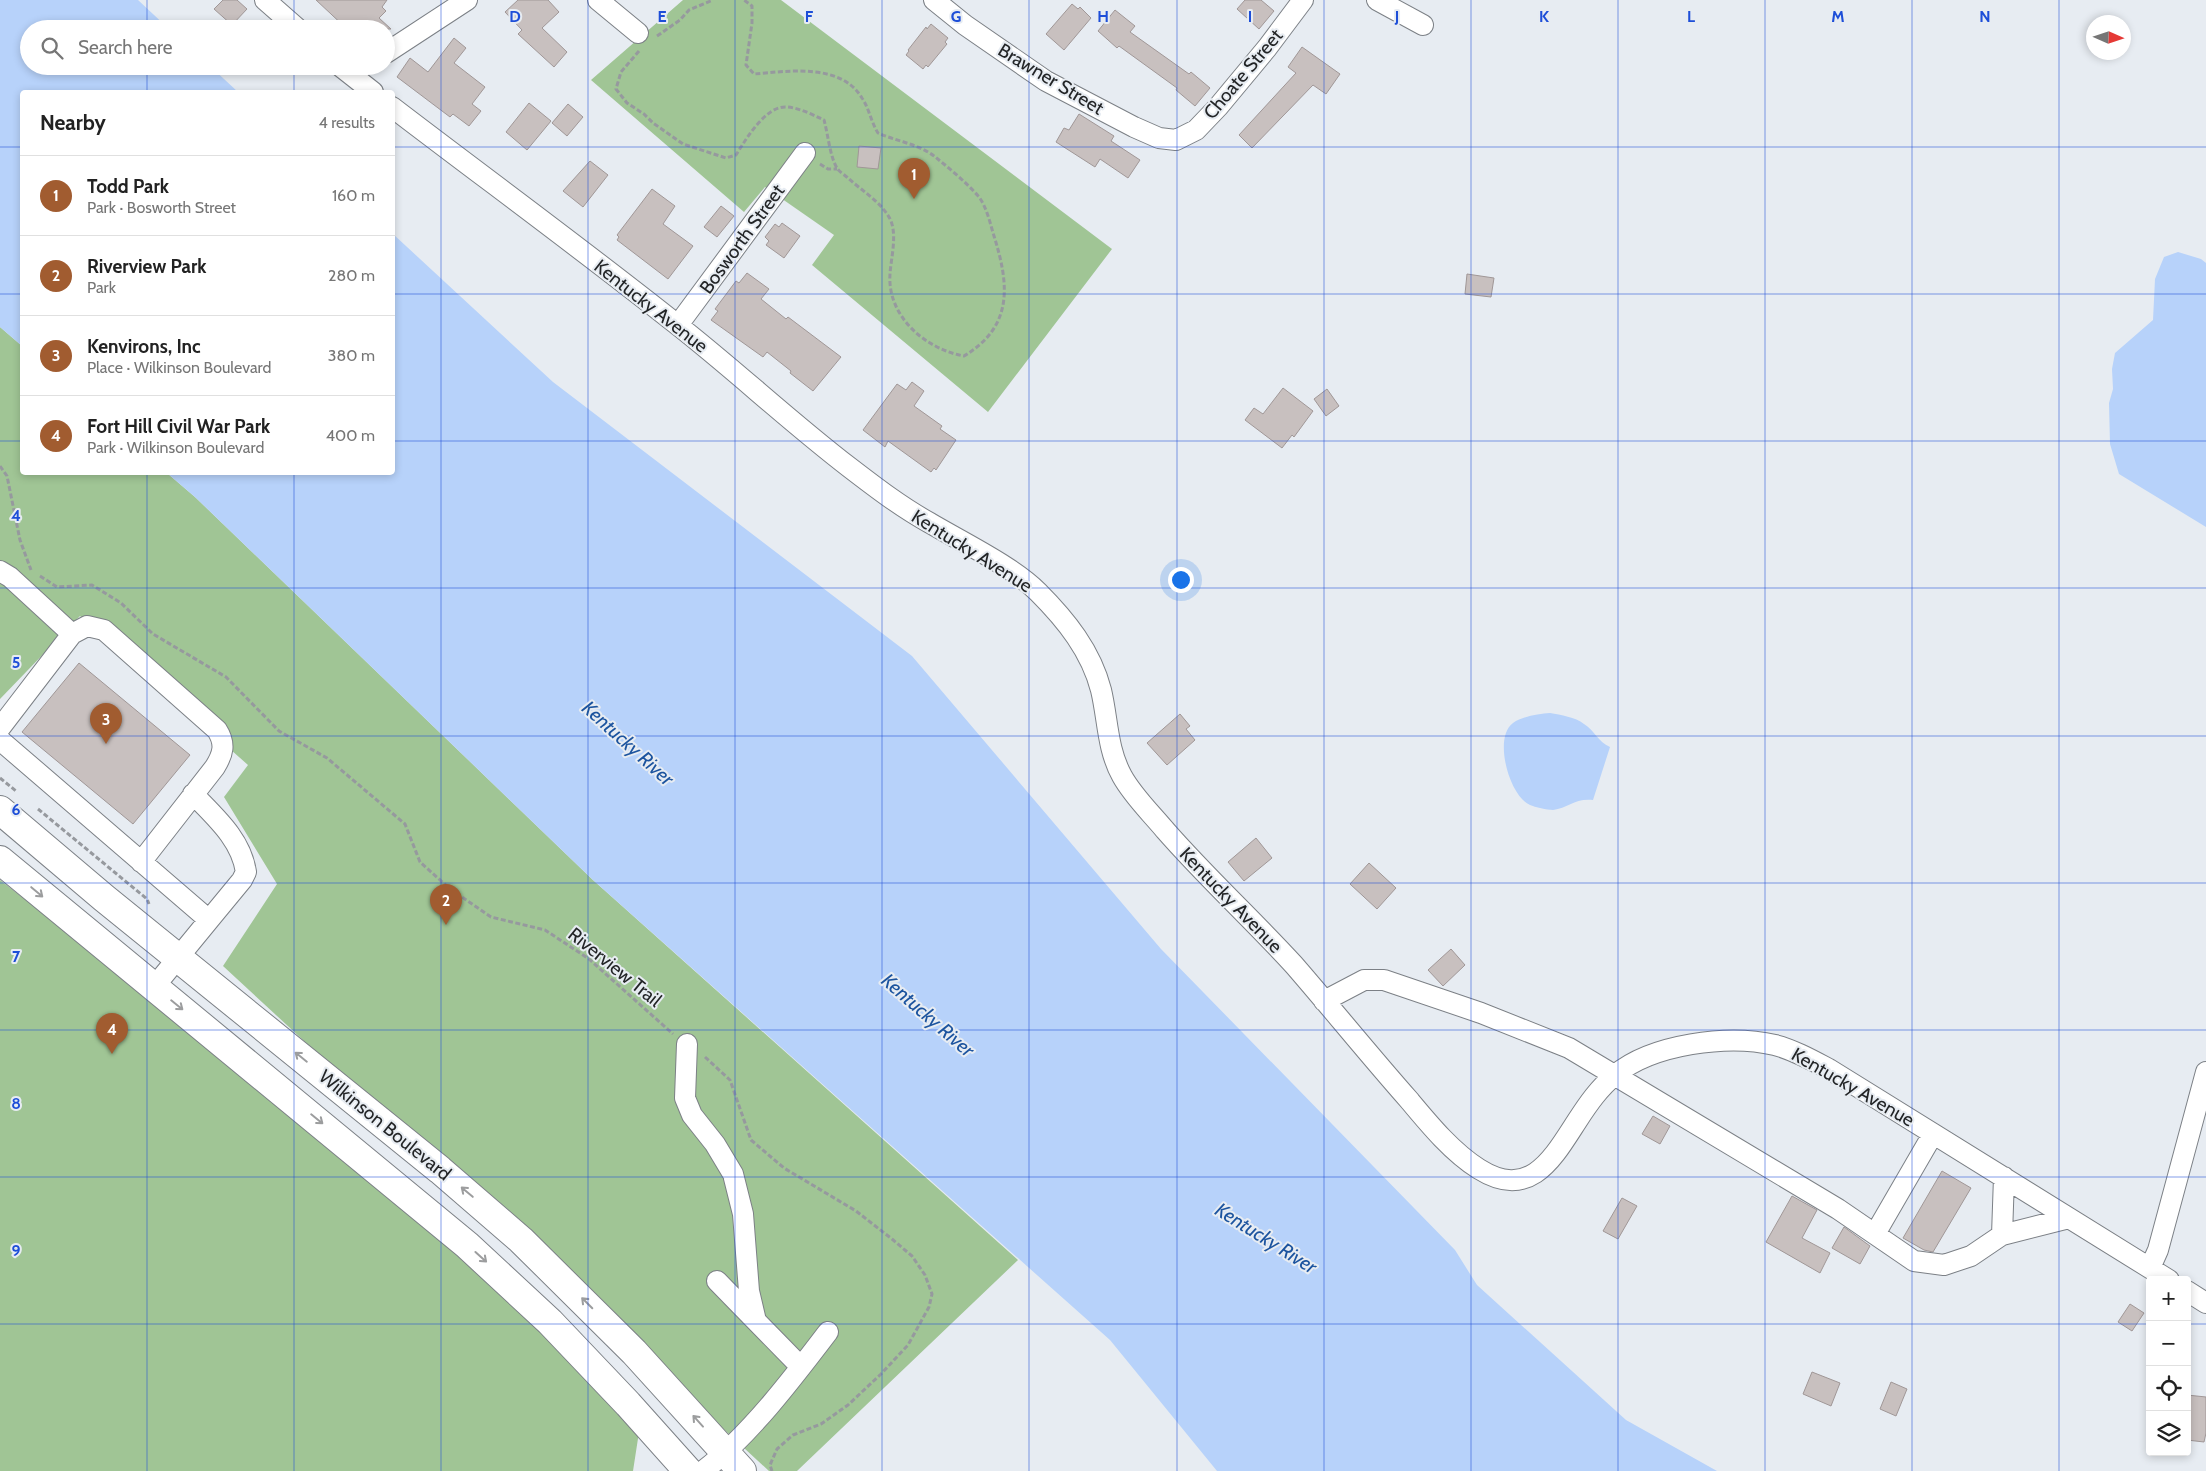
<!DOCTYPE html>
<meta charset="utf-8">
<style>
body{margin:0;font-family:Cabin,sans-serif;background:#f6f6f6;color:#222}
.controls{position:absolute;right:15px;bottom:15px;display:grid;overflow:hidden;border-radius:5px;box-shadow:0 2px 8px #0003}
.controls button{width:45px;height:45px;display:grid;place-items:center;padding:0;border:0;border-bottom:1px solid #e0e0e0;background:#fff;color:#222;font:25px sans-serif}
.compass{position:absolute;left:2086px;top:15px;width:45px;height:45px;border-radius:50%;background:#fff;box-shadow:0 2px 8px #0003;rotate:93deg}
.you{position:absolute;left:1180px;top:579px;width:18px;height:18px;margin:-12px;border:4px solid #fff;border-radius:50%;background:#1a73e8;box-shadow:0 0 0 8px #1a73e833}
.badge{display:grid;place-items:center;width:32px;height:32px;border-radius:50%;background:#a15c30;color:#fff;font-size:16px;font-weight:700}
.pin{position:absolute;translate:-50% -41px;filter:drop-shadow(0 1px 2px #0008)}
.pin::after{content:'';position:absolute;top:26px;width:18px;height:15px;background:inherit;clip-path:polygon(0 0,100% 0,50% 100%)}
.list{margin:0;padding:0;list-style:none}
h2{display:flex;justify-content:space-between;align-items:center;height:65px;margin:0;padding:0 20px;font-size:21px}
h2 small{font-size:16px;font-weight:400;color:#767676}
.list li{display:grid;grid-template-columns:32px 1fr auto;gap:15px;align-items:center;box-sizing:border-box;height:80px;padding:0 20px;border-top:1px solid #e0e0e0}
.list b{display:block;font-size:19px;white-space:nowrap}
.list p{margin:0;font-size:16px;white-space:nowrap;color:#767676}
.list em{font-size:16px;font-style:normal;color:#767676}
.icon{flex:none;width:28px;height:28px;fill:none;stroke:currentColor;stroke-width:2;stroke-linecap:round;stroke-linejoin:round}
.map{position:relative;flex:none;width:2206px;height:1471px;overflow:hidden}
.search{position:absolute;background:#fff;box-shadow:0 2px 8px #0003;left:20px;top:20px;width:375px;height:55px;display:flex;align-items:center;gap:12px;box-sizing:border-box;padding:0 18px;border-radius:28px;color:#767676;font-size:19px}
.panel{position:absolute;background:#fff;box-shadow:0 2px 8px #0003;left:20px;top:90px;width:375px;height:385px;border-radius:5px}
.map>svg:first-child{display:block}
</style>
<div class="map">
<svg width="2206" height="1471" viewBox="0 0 2206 1471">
<rect width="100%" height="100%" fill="#e7ecf2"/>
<!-- green -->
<path fill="#a0c595" d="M683,0H781L1112,249L988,412L812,265L834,235L765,187L744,212L591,80Z
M0,327L22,346V472L167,473L195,497L593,880L1018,1260L797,1471H769L223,966L277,884L224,797L248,765L80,616L0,699Z
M0,880L448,1228L641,1419L633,1471H0Z"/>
<!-- water -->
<path fill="#b7d2fa" d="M0,0H138L169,29H29V66H210L238,92H22V346L0,327Z
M393,234L553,382L912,656L1161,949L1455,1250L1477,1285L1626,1420L1717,1471H1217L1110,1340L593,880L195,497L167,473L392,472Z
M2178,252L2201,259L2206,263V527L2119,474L2110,444L2109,403L2113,389L2112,369L2115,353L2153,320L2155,279L2164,257Z
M1550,713C1561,715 1575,717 1584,724C1595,731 1598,742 1610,747L1593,800C1575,798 1568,808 1553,810C1547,810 1535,807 1530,805C1509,796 1493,737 1513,723C1523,716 1539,714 1550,713Z"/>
<!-- building -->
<path fill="#c8c0bf" stroke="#a09797" d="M223,0H237L247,9L232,25L214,9Z
M316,0H387L382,7L386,11L379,18L391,29H347Z
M518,0H548L559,12L542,28L567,52L554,67L518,34L522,30L505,12Z
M1245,0H1261L1274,11L1259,29L1237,9Z
M1072,4L1078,9L1080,7L1091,18L1064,50L1046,34Z
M1115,10L1135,26L1130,32L1189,74L1191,72L1210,88L1195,106L1176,90L1177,88L1119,46L1117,48L1098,31Z
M931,24L948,38L945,42L947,44L928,67L926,65L923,69L906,55L909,51L908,50L926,27L927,29Z
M454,38L466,48L454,63L485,87L472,104L481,111L469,126L453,114L450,117L397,77L410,58L428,72Z
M1302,47L1340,74L1326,94L1313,85L1252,148L1239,135L1296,73L1288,67Z
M529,103L551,121L527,150L506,132Z
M568,104L583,117L567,136L552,123Z
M1079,114L1114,136L1111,141L1140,160L1128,178L1100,159L1095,167L1056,142L1064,128L1069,130Z
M859,146L881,148L878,169L857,167Z
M590,161L608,175L583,207L563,191Z
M652,189L675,206L663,224L693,246L668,279L617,240L619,237L617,235Z
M721,206L734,216L717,237L704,227Z
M782,223L800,236L784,258L766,245L769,241L765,237L775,224L779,227Z
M747,273L769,289L761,299L786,319L788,317L841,357L813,391L790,373L791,371L767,352L763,357L711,320L718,311L715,309L736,281L739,283Z
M1467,274L1494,278L1491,297L1465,294Z
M912,382L924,391L914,406L942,426L940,429L956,440L936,470L934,468L931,472L888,441L885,447L863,430L897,384L906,390Z
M1283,388L1313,411L1294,437L1292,435L1282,448L1245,420L1254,408L1263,414Z
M1327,389L1339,406L1326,416L1314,399Z
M79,663L190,755L133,824L22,732Z
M1180,714L1190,726L1186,729L1195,740L1167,765L1147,743Z
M1256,838L1272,858L1244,881L1228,862Z
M1369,863L1396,888L1377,909L1350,884Z
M1451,949L1465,965L1443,986L1428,970Z
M1653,1116L1670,1126L1660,1144L1642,1134Z
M1942,1171L1971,1188L1933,1252L1924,1250L1903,1238Z
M1792,1196L1817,1210L1802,1238L1830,1253L1820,1273L1766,1242Z
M1622,1198L1637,1206L1618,1239L1603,1231Z
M1844,1227L1870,1246L1860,1264L1832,1248Z
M2130,1304L2144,1313L2132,1331L2118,1322Z
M1812,1372L1840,1383L1831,1406L1803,1394Z
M1891,1382L1907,1389L1896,1416L1880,1409Z
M2187,1395L2206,1397V1433L2204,1442L2187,1440Z"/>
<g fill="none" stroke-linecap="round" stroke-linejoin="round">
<!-- minor casing -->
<g stroke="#7c8086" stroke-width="22">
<path id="minor" d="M265,0L298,29
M598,0L638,33
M934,0L965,25L1046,81L1134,127L1159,138L1176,140L1196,130L1218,107L1267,48L1303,0
M1377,0L1423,25
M386,53L467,0
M340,66L373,92
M392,107C486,179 582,249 675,323C734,369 789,421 849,467C875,487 901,507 930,523C962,542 1012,566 1038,592C1066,620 1091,651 1101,690C1108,719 1107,749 1122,776C1133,796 1150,812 1165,830C1206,877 1252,919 1294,965C1333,1010 1370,1056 1409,1100C1429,1124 1452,1152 1479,1169C1530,1201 1553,1158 1577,1121C1588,1104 1599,1088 1615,1075C1652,1044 1728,1034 1775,1045C1794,1050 1812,1060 1829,1069L2169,1280
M678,325L805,153
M0,571L10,577L72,634L0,728
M72,634L87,626L104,630L217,730C226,744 223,754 215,767L141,862
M0,740L209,920L154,987
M193,794C215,817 241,839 246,872L242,880L209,920
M1324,1001L1364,980H1384L1481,1013L1569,1048L1838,1209L1914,1261L1944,1265L1971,1256L2002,1235L2004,1177
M687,1044L685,1098L692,1115L715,1144L733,1174L743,1214L749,1291L756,1321L801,1367
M1875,1234L1933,1134
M2002,1235L2069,1218
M2150,1268L2158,1250L2206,1072
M717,1281L756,1321
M2187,1291L2206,1303
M703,1471C749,1436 793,1378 828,1332"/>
</g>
<!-- highway casing -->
<g stroke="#7c8086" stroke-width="30">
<path id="highway" d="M0,810L104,898L440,1170L521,1240L634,1352L742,1471
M0,860L467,1245L550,1322L628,1404L688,1471"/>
</g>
<!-- path -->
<path stroke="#96999e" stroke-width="3" stroke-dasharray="5 2.5" stroke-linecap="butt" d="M657,36L680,20L689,10L713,0
M639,51L621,72L616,89L627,103L644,114L653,123L683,144L726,158L736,155C746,139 766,105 787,107C800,108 813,115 824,120C828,134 830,157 837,168C839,172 845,175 848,178C862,191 883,203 891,221C897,237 891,258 890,274C887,316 925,349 964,356C1014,326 1009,284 994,236C990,223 987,208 979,197C966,182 949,168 934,156C918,144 896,141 878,133C871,122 869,108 862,98C841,63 789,71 754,74L746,65L752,23V6L744,0
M820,164L828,169H837
M0,466L7,476L20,540L31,570
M40,576L57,587L92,585L121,603L153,634L226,677L279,731L327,758L405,824L420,862L449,888L491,917L545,930L589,959L673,1034
M0,778L16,791
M38,809L147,899L149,904
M705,1057L730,1080L751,1140L784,1168L856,1211L892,1239L912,1256L925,1275L932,1294L929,1307L908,1345L881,1374L848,1405L821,1424L793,1435L777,1449L770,1465L772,1471"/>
<!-- minor -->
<use href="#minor" stroke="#fff" stroke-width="20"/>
<!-- highway -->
<use href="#highway" stroke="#fff" stroke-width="28"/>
</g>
<!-- one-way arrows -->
<defs><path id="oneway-shaft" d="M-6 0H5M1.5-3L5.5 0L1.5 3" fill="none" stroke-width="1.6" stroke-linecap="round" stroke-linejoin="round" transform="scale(1.25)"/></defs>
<g stroke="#9c9d9e">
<use href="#oneway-shaft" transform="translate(37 892) rotate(40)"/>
<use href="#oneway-shaft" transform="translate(177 1005) rotate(39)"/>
<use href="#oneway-shaft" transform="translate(301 1057) rotate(-141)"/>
<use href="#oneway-shaft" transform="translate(317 1119) rotate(39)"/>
<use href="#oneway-shaft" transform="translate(467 1192) rotate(-140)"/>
<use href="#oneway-shaft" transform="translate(481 1257) rotate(42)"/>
<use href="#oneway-shaft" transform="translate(587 1303) rotate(-135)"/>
<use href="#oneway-shaft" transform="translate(698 1421) rotate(-132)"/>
</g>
<!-- grid -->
<path fill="none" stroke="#1d4ed8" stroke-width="1" stroke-opacity="0.55" d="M147,0V29M294,0V29M441,0V1471M588,0V1471M735,0V1471M882,0V1471M1029,0V1471M1177,0V1471M1324,0V1471M1471,0V1471M1618,0V1471M1765,0V1471M1912,0V1471M2059,0V1471M147,66V92M294,66V92M0,147H22M392,147H2206M0,294H22M392,294H2206M0,441H22M392,441H2206M147,472V1471M294,472V1471M0,588H2206M0,736H2206M0,883H2206M0,1030H2206M0,1177H2206M0,1324H2150M2187,1324H2206"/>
<g text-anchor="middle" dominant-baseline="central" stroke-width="4" stroke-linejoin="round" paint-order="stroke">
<!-- street labels -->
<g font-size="19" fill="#232527" stroke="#e7ecf2">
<text transform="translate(1243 74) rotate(-50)">Choate Street</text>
<text transform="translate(1051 79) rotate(31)">Brawner Street</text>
<text transform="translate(742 239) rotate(-54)">Bosworth Street</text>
<text transform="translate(651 306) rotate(38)">Kentucky Avenue</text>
<text transform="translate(972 551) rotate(32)">Kentucky Avenue</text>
<text transform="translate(1231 900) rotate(46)">Kentucky Avenue</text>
<text transform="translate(615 967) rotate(39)">Riverview Trail</text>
<text transform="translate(1853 1087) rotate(30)">Kentucky Avenue</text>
<text transform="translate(385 1125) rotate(39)">Wilkinson Boulevard</text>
</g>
<!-- water labels -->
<g font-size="20" font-style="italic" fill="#1c549f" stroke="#e7ecf2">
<text transform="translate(628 743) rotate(42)">Kentucky River</text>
<text transform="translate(928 1015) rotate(41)">Kentucky River</text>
<text transform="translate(1266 1238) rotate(32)">Kentucky River</text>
</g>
</g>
<g font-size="16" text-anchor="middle" font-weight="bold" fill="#1d4ed8" stroke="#e7ecf2" stroke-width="4" stroke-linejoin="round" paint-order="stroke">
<text x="515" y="22">D</text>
<text x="662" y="22">E</text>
<text x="809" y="22">F</text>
<text x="956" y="22">G</text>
<text x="1103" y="22">H</text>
<text x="1250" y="22">I</text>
<text x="1397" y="22">J</text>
<text x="1544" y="22">K</text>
<text x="1691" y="22">L</text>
<text x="1838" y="22">M</text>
<text x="1985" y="22">N</text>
<text x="16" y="521">4</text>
<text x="16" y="668">5</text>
<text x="16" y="815">6</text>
<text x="16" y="962">7</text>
<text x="16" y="1109">8</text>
<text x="16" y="1256">9</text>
</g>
</svg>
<div class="controls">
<button>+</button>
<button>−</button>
<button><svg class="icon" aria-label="locate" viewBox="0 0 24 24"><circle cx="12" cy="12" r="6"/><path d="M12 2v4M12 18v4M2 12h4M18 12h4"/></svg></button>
<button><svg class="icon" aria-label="layers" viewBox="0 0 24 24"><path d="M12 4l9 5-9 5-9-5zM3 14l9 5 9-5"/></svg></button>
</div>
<svg class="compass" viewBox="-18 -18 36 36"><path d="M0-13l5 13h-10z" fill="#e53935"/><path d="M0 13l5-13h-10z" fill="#767676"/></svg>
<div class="you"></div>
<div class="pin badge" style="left:914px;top:199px">1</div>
<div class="pin badge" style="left:446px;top:925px">2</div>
<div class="pin badge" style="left:106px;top:744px">3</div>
<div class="pin badge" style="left:112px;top:1054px">4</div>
<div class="search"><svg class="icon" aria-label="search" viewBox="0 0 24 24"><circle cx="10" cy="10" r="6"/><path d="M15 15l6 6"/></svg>Search here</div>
<section class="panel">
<h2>Nearby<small>4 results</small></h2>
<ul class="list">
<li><span class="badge">1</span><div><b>Todd Park</b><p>Park · Bosworth Street</p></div><em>160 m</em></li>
<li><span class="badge">2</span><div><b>Riverview Park</b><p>Park</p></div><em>280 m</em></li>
<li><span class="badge">3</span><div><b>Kenvirons, Inc</b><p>Place · Wilkinson Boulevard</p></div><em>380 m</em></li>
<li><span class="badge">4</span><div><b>Fort Hill Civil War Park</b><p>Park · Wilkinson Boulevard</p></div><em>400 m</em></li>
</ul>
</section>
</div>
